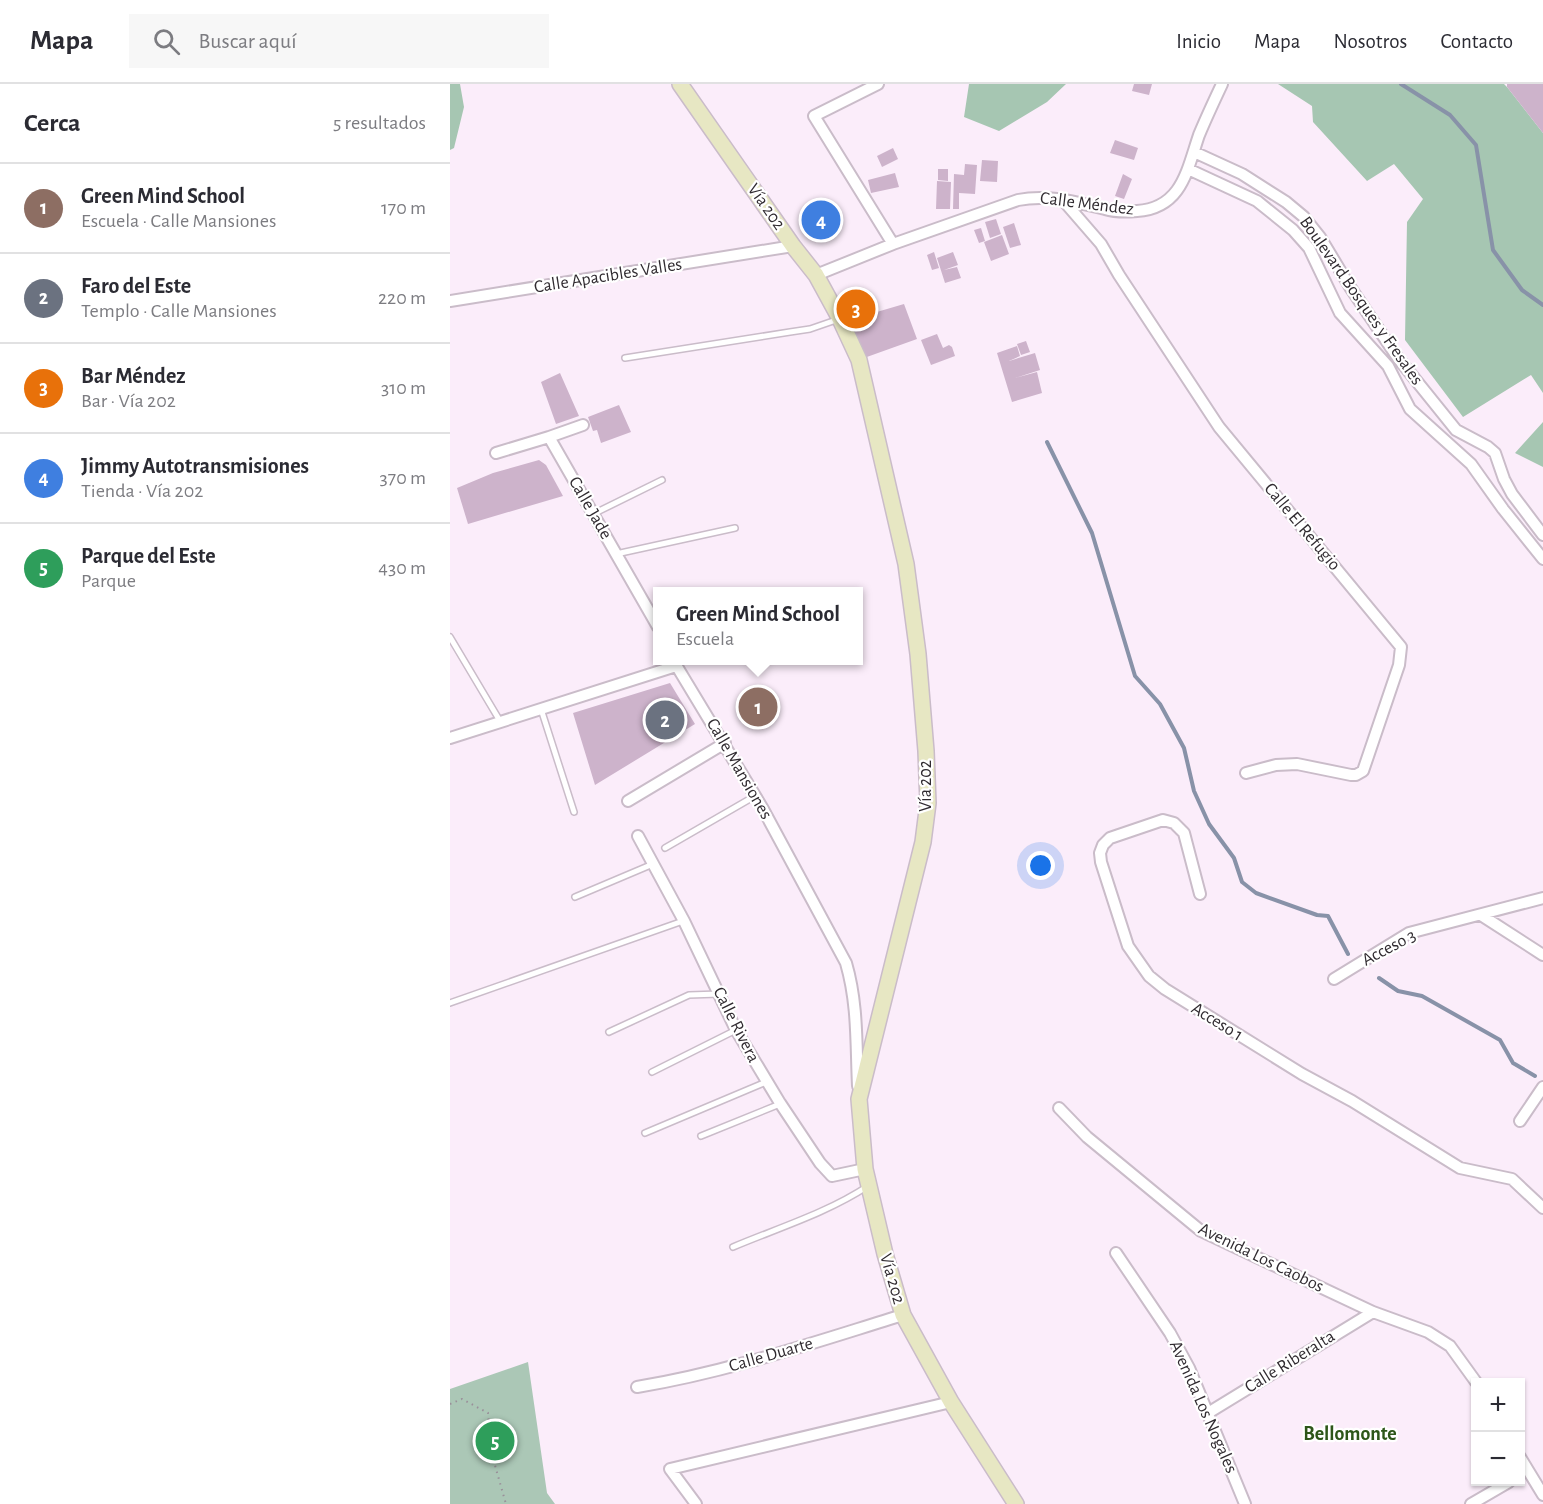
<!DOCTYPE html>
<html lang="es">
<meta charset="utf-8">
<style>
body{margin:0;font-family:"Alegreya Sans",sans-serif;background:#f7f7f7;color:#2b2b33}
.controls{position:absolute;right:18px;bottom:18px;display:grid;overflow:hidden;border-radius:0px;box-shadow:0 2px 4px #0004}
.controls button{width:54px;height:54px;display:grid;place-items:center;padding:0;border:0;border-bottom:2px solid #e1e1e2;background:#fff;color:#2b2b33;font:30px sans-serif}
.you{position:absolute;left:591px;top:782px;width:21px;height:21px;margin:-15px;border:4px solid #fff;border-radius:50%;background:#1a73e8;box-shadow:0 0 0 9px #1a73e833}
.badge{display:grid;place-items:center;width:39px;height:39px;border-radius:50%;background:#0f766e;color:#fff;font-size:20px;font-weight:700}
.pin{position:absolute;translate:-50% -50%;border:3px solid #fff;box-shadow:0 2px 6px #0006}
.popup{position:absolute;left:203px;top:503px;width:210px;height:78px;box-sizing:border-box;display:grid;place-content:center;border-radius:0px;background:#fff;filter:drop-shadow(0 2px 4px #0005);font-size:20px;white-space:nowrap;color:#7c7c81}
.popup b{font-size:22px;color:#2b2b33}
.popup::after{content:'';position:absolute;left:50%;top:100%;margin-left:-12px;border:12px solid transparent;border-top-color:#fff}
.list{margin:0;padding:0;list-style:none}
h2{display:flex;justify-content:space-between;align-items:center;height:78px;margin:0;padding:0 24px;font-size:26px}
h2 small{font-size:20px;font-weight:400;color:#7c7c81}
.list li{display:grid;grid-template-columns:39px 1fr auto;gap:18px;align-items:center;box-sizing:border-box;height:90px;padding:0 24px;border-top:2px solid #e1e1e2}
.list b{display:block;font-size:22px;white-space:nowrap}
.list p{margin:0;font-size:20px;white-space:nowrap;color:#7c7c81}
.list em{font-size:20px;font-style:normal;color:#7c7c81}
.icon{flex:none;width:33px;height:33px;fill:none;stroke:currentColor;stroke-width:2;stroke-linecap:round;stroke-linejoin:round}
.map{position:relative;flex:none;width:1093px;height:1420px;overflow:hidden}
header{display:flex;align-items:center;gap:36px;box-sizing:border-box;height:84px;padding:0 30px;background:#fff;border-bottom:2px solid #e1e1e2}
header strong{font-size:28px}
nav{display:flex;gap:33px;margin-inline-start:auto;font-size:21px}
.search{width:420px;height:54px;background:#f7f7f7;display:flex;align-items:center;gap:15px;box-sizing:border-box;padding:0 21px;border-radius:0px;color:#7c7c81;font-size:22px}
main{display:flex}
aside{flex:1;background:#fff}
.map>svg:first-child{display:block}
</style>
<header>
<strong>Mapa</strong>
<div class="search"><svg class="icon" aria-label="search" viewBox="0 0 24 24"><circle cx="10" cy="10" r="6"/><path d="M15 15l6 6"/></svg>Buscar aquí</div>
<nav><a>Inicio</a><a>Mapa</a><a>Nosotros</a><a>Contacto</a></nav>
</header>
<main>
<aside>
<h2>Cerca<small>5 resultados</small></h2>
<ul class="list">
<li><span class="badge" style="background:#8d6e63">1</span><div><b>Green Mind School</b><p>Escuela · Calle Mansiones</p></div><em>170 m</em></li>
<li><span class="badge" style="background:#6b7280">2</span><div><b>Faro del Este</b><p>Templo · Calle Mansiones</p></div><em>220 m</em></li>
<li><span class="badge" style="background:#e8710a">3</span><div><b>Bar Méndez</b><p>Bar · Vía 202</p></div><em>310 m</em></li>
<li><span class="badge" style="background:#3f7fe0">4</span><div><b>Jimmy Autotransmisiones</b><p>Tienda · Vía 202</p></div><em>370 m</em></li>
<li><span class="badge" style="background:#2e9e5b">5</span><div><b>Parque del Este</b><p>Parque</p></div><em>430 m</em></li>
</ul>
</aside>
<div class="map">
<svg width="1093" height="1420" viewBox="0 0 1093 1420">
<rect width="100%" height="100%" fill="#fbedfa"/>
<!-- green -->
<path fill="#abc7b6" d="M78,1278L97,1409L105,1420H0V1305Z"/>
<!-- forest -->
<path fill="#a6c6b2" d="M0,0H10L14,23L4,64L0,66Z
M519,0H616L597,18L549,47L514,33Z
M828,0H1054L1057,3L1093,49V309L1081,291L1013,333L955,256L957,138L973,115L944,80L917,97L863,38L862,22Z
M1093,338V383L1065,369Z"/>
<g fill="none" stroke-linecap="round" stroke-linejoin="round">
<!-- stream -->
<path stroke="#8892a8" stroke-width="4" d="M951,0L1000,31L1026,61L1043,166L1072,206L1093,221
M597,358L642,449L685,592L710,620L734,664L744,707L759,740L784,774L792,798L806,809L867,831L878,832L898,870
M929,894L948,907L972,912L1050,956L1063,979L1085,992"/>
</g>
<!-- building -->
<path fill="#cdb3cb" d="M684,0H702L699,11L682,7Z
M1057,0H1093V49L1057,3Z
M665,56L688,64L684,76L660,69Z
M443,64L448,75L432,83L427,72Z
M532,76L548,77L547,98L530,97Z
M515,80L527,81L525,110L509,109V125H503L504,90L514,91Z
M488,85H498V97L488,96Z
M445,89L449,103L421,109L418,96Z
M673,90L682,95L674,115L665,112Z
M487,97L501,98L500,125H486Z
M546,135L551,150L540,154L535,138Z
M564,139L571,161L560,164L553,143Z
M531,144L535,157L529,159L524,146Z
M552,151L559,170L541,177L534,158Z
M484,168L489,184L482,186L477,171Z
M503,168L508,181L494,186L507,183L511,194L495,199L487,174Z
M415,212L420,230L454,220L467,255L414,274L396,238L391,221Z
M487,250L493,264L499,261L502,263L505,272L481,281L471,256Z
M576,257L580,268L571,271L567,260Z
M567,262L570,272L559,277L585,269L590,286L565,294L587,288L592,309L562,318L547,269Z
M110,289L129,332L106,340L91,298Z
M169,321L181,348L151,359L147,346L143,347L138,333Z
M89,376L96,381L113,412L18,440L7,404L43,389Z
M220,599L245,640L145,701L123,629Z"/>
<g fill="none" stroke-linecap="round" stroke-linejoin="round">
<!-- lane casing -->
<g stroke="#cabcc9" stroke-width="8">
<path id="lane" d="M175,274L340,248L360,245L389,235
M143,430L212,396
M166,470L285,444
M0,553L50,637
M91,625L124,728
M215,764L305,712
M125,813L203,780
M0,919L233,837
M159,948L239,911L269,910
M202,988L286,946
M195,1049L316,998
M251,1052L330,1020
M283,1163C328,1144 377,1129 418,1102"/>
</g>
<!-- street casing -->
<g stroke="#cabcc9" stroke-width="14">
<path id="street" d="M428,0L364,32L443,160
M744,68L792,90L836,118L854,133L870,153L900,203L948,274L1006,346L1038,363L1045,369L1054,395L1062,410L1093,451
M738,85L807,117L843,146L859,164L890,229L938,282L960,325L1021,380L1053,425L1093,475
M612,115L651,160L669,191L769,343L951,563L949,581L913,687L906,691H901L847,680L826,681L796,689
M366,191L443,160L568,116C598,110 625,118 655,125C665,128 676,128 687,127C732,124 737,86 749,51C756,34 764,17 772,0
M0,217L343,162
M99,353L133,341
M46,369L99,353L208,543
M223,576L313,725L396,879C408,920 406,960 408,1002
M0,654L226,582
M178,717L275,659
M188,752L234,837L286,946L330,1019L370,1079L382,1092L415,1085
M750,810L734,749L724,739L713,736L660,754L653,761L650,769L651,778L678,862L699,892L715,905L852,990L902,1017L1010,1084L1062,1095L1093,1124
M1031,831L1093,871
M884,895L959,849L1093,814
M609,1024L637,1053L751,1147L923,1228L978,1248L1000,1262L1026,1298
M1070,1037L1093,1003
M666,1169L720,1249L739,1284L795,1420
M187,1303C278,1288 365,1258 453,1231
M758,1329L923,1228
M1070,1373L1093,1411
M246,1420L220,1385L501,1318
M1021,1420L1059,1398"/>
</g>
<!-- secondary casing -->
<g stroke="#cabcc9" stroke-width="18">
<path id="secondary" d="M230,0L343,162L366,191L390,235L409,276L456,480L468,570L476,667L478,719L473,758L409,1015L415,1085L435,1170L453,1231L501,1318L566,1420"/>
</g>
<!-- path -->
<path stroke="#998f99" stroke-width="2" stroke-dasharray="1.5 4.5" stroke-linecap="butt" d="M0,1320L12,1315L38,1329L42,1371L56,1420"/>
<!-- lane -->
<use href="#lane" stroke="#fff" stroke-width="5"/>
<!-- street -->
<use href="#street" stroke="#fff" stroke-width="10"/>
<!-- secondary -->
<use href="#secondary" stroke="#e7e7c3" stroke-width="15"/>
</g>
<g text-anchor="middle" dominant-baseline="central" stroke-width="4.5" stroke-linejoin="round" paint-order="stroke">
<!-- street labels -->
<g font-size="18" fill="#302b30" stroke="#fff">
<text transform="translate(637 120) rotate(7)">Calle Méndez</text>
<text transform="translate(316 123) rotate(55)">Vía 202</text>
<text transform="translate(158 192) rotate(-9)">Calle Apacibles Valles</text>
<text transform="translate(911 217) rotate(55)">Boulevard Bosques y Fresales</text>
<text transform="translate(140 424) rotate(60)">Calle Jade</text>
<text transform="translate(852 443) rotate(50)">Calle El Refugio</text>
<text transform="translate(289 685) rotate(60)">Calle Mansiones</text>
<text transform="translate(476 702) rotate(-90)">Vía 202</text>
<text transform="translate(939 864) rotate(-28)">Acceso 3</text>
<text transform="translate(767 938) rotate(32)">Acceso 1</text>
<text transform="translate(286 941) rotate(63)">Calle Rivera</text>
<text transform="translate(811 1174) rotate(26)">Avenida Los Caobos</text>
<text transform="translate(442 1195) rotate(74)">Vía 202</text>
<text transform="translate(321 1271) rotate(-16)">Calle Duarte</text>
<text transform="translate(840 1278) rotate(-32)">Calle Riberalta</text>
<text transform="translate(753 1323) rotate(66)">Avenida Los Nogales</text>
</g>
<!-- neighbourhood labels -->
<g font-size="20" font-weight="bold" fill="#2d5619" stroke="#fff">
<text x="900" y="1350">Bellomonte</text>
</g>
</g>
</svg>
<div class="controls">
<button>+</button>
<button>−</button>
</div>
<div class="you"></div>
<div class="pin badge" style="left:308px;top:623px;background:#8d6e63">1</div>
<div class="popup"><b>Green Mind School</b>Escuela</div>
<div class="pin badge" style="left:215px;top:636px;background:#6b7280">2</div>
<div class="pin badge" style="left:406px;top:225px;background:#e8710a">3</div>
<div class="pin badge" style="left:371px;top:136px;background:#3f7fe0">4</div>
<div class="pin badge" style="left:45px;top:1357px;background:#2e9e5b">5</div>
</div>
</main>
